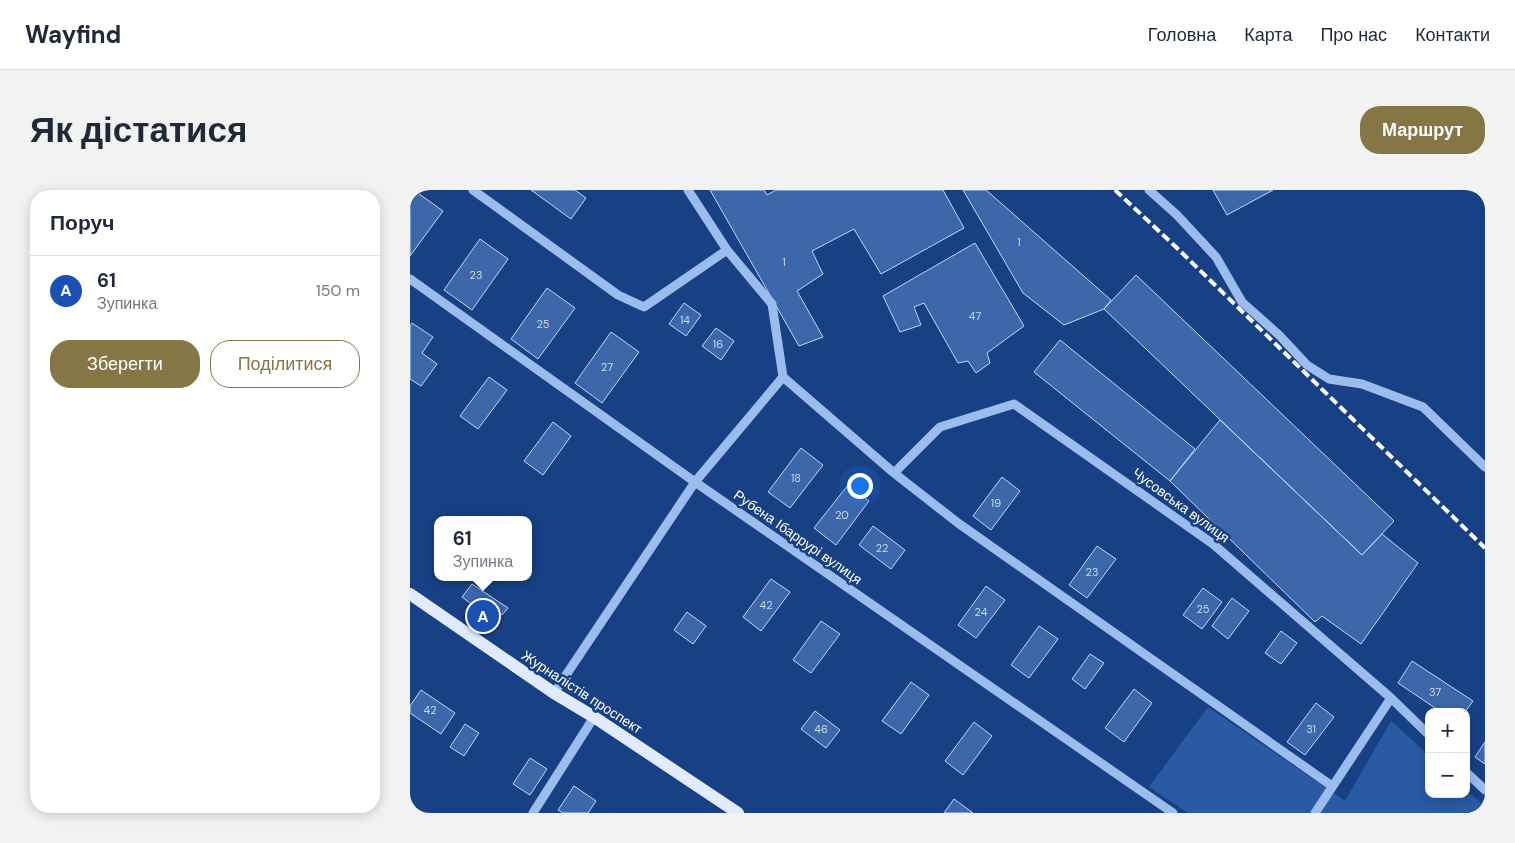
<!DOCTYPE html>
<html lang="uk">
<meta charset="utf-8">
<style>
body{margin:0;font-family:"DM Sans",sans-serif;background:#f2f2f3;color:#1f2937}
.controls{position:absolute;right:15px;bottom:15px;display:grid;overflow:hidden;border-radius:10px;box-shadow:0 2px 12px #0003}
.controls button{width:45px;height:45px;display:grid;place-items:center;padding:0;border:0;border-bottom:1px solid #e0e1e3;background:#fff;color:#1f2937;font:25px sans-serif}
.you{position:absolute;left:449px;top:295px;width:18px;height:18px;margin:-12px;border:4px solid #fff;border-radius:50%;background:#1a73e8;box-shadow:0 0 0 8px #1a73e833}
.badge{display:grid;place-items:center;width:32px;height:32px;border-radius:50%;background:#847745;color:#fff;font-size:16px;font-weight:700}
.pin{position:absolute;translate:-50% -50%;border:2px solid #fff;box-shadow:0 1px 5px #0006}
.popup{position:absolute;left:24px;top:326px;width:98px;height:65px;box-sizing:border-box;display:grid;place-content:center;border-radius:10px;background:#fff;filter:drop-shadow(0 1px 4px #0005);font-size:16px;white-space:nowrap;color:#747a83}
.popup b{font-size:19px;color:#1f2937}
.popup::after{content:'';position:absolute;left:50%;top:100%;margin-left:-10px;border:10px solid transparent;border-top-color:#fff}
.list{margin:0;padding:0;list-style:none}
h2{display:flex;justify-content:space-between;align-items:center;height:65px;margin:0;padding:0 20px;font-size:21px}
h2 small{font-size:16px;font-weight:400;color:#747a83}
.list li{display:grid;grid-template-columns:32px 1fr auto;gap:15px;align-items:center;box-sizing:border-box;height:70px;padding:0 20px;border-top:1px solid #e0e1e3}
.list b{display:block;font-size:19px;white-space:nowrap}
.list p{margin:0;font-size:16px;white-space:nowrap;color:#747a83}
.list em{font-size:16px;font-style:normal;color:#747a83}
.actions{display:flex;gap:10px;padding:15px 20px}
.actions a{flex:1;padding:11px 0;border:1px solid #847745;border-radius:20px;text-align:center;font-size:18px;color:#847745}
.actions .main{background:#847745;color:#fff}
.map{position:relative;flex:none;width:1075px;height:623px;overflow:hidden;border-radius:20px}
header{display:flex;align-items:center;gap:30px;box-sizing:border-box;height:70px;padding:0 25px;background:#fff;border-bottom:1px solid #e0e1e3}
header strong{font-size:24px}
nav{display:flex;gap:28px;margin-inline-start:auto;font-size:18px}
.intro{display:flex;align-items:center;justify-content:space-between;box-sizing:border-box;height:120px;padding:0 30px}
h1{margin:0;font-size:35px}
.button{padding:12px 22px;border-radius:20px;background:#847745;color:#fff;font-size:18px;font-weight:700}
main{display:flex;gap:30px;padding:0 30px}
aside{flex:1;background:#fff;border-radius:20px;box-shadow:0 2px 12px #0003}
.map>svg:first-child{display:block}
</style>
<header>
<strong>Wayfind</strong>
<nav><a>Головна</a><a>Карта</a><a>Про нас</a><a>Контакти</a></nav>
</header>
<div class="intro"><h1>Як дістатися</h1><a class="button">Маршрут</a></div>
<main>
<aside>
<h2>Поруч<small></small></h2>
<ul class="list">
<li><span class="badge" style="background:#1a4fb4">A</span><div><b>61</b><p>Зупинка</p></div><em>150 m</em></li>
</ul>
<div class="actions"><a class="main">Зберегти</a><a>Поділитися</a></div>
</aside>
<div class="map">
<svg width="1075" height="623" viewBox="0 0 1075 623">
<rect width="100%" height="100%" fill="#174184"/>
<!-- green -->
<path fill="#2a5aa3" d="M798,517L935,611L981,531L1019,565V604H1056V600L1075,617V623H778L739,597Z"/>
<!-- building -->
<path fill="#3c68ab" stroke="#c1d7f9" d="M121,0H165L176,8L161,29Z
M300,0H354L357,5L366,0H533L554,38L471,84L444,39L402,61L413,84L387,101L413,147L389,156Z
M553,0H576L701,110L694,119L654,135L613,103Z
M803,0H863L817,25Z
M5,1L33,21L0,66V8Z
M70,49L98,69L62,120L34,100Z
M565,53L614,136L577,163L580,173L566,183L558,171L548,173L514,113L504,117L511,135L490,142L473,106Z
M726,85L984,331L952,365L694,119Z
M137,98L165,118L128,169L101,149Z
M274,113L291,125L276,146L259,134Z
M2,133L23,147L12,163L27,174L11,196L0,189V136Z
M306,138L324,151L311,170L292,156Z
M201,142L229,162L192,213L165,193Z
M650,150L785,259L760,291L624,182Z
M79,187L97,200L68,239L50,226Z
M810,230L952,365L972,344L1008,373L951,454L912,426L905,432L760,291Z
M143,232L161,246L133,285L114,271Z
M391,258L413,275L380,318L358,302Z
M592,287L610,301L581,340L563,326Z
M438,295L459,311L426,355L404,338Z
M463,336L495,360L481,379L449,355Z
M687,356L706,369L677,408L659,395Z
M361,389L380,402L351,441L333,427Z
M62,394L98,418L92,425L76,415L64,416L52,407Z
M576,396L595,410L566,448L548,435Z
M793,398L812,412L792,439L773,425Z
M822,408L839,421L818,449L802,436Z
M277,422L296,436L283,454L264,440Z
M411,431L430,444L401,483L383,470Z
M629,436L648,449L619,488L601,475Z
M871,441L887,453L871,474L855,463Z
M680,464L694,473L675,499L662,489Z
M1002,471L1063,511L1055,522H1031L988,493Z
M501,492L519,505L491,544L472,531Z
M724,499L742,513L714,552L695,538Z
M11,500L45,523L31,544L0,523V516Z
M906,513L924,527L895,565L877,552Z
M405,521L430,540L416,558L391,539Z
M564,532L582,546L553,585L535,571Z
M55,534L69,543L54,566L40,557Z
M1075,552V574L1065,567Z
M120,568L137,579L120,605L103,594Z
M164,596L186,611L178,623H153L148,620Z
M544,609L563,623H534Z"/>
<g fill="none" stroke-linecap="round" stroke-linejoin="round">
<!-- minor -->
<path stroke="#9bbcec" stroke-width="9" d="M63,0L208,105L234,117L317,60
M278,0L317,60L362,114L373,187L484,283L548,333L922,596
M739,0L767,25L806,67L832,112L869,145L897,175L919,189L952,194L1013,217L1075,277
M0,89L285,292L763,623
M484,283L530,237L604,214L803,354L981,508L1019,545
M144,503L285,292L373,187
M1056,582L1075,600
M123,623L184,527
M905,623L981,508"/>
<!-- major -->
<path stroke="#e1ebff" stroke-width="12" d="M0,404L144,503L184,527L328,623"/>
<!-- rail -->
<path stroke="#fff" stroke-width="4" stroke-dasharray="9 4" stroke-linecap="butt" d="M705,0L767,58L1075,358"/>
</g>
<g text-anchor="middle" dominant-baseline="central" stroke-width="5" stroke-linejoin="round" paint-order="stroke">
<!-- number labels -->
<g font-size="11" fill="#ced9ea">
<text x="609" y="52">1</text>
<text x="374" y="72">1</text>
<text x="66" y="85">23</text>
<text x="565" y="126">47</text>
<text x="275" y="130">14</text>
<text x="133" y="134">25</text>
<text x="308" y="154">16</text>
<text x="197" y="177">27</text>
<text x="386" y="288">18</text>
<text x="586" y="313">19</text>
<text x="432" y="325">20</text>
<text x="472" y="358">22</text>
<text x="682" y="382">23</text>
<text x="356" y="415">42</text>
<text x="793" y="419">25</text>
<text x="571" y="422">24</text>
<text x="1025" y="502">37</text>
<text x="20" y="520">42</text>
<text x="411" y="539">46</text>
<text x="901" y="539">31</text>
</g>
<!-- street labels -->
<g font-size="14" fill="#fff" stroke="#174184">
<text transform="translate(771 315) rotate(36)">Чусовська вулиця</text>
<text transform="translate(388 347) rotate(35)">Рубена Ібаррурі вулиця</text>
<text transform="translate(172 502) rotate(33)">Журналістів проспект</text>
</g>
</g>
</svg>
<div class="controls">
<button>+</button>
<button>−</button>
</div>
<div class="you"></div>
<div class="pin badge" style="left:73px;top:426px;background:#1a4fb4">A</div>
<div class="popup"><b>61</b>Зупинка</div>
</div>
</main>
